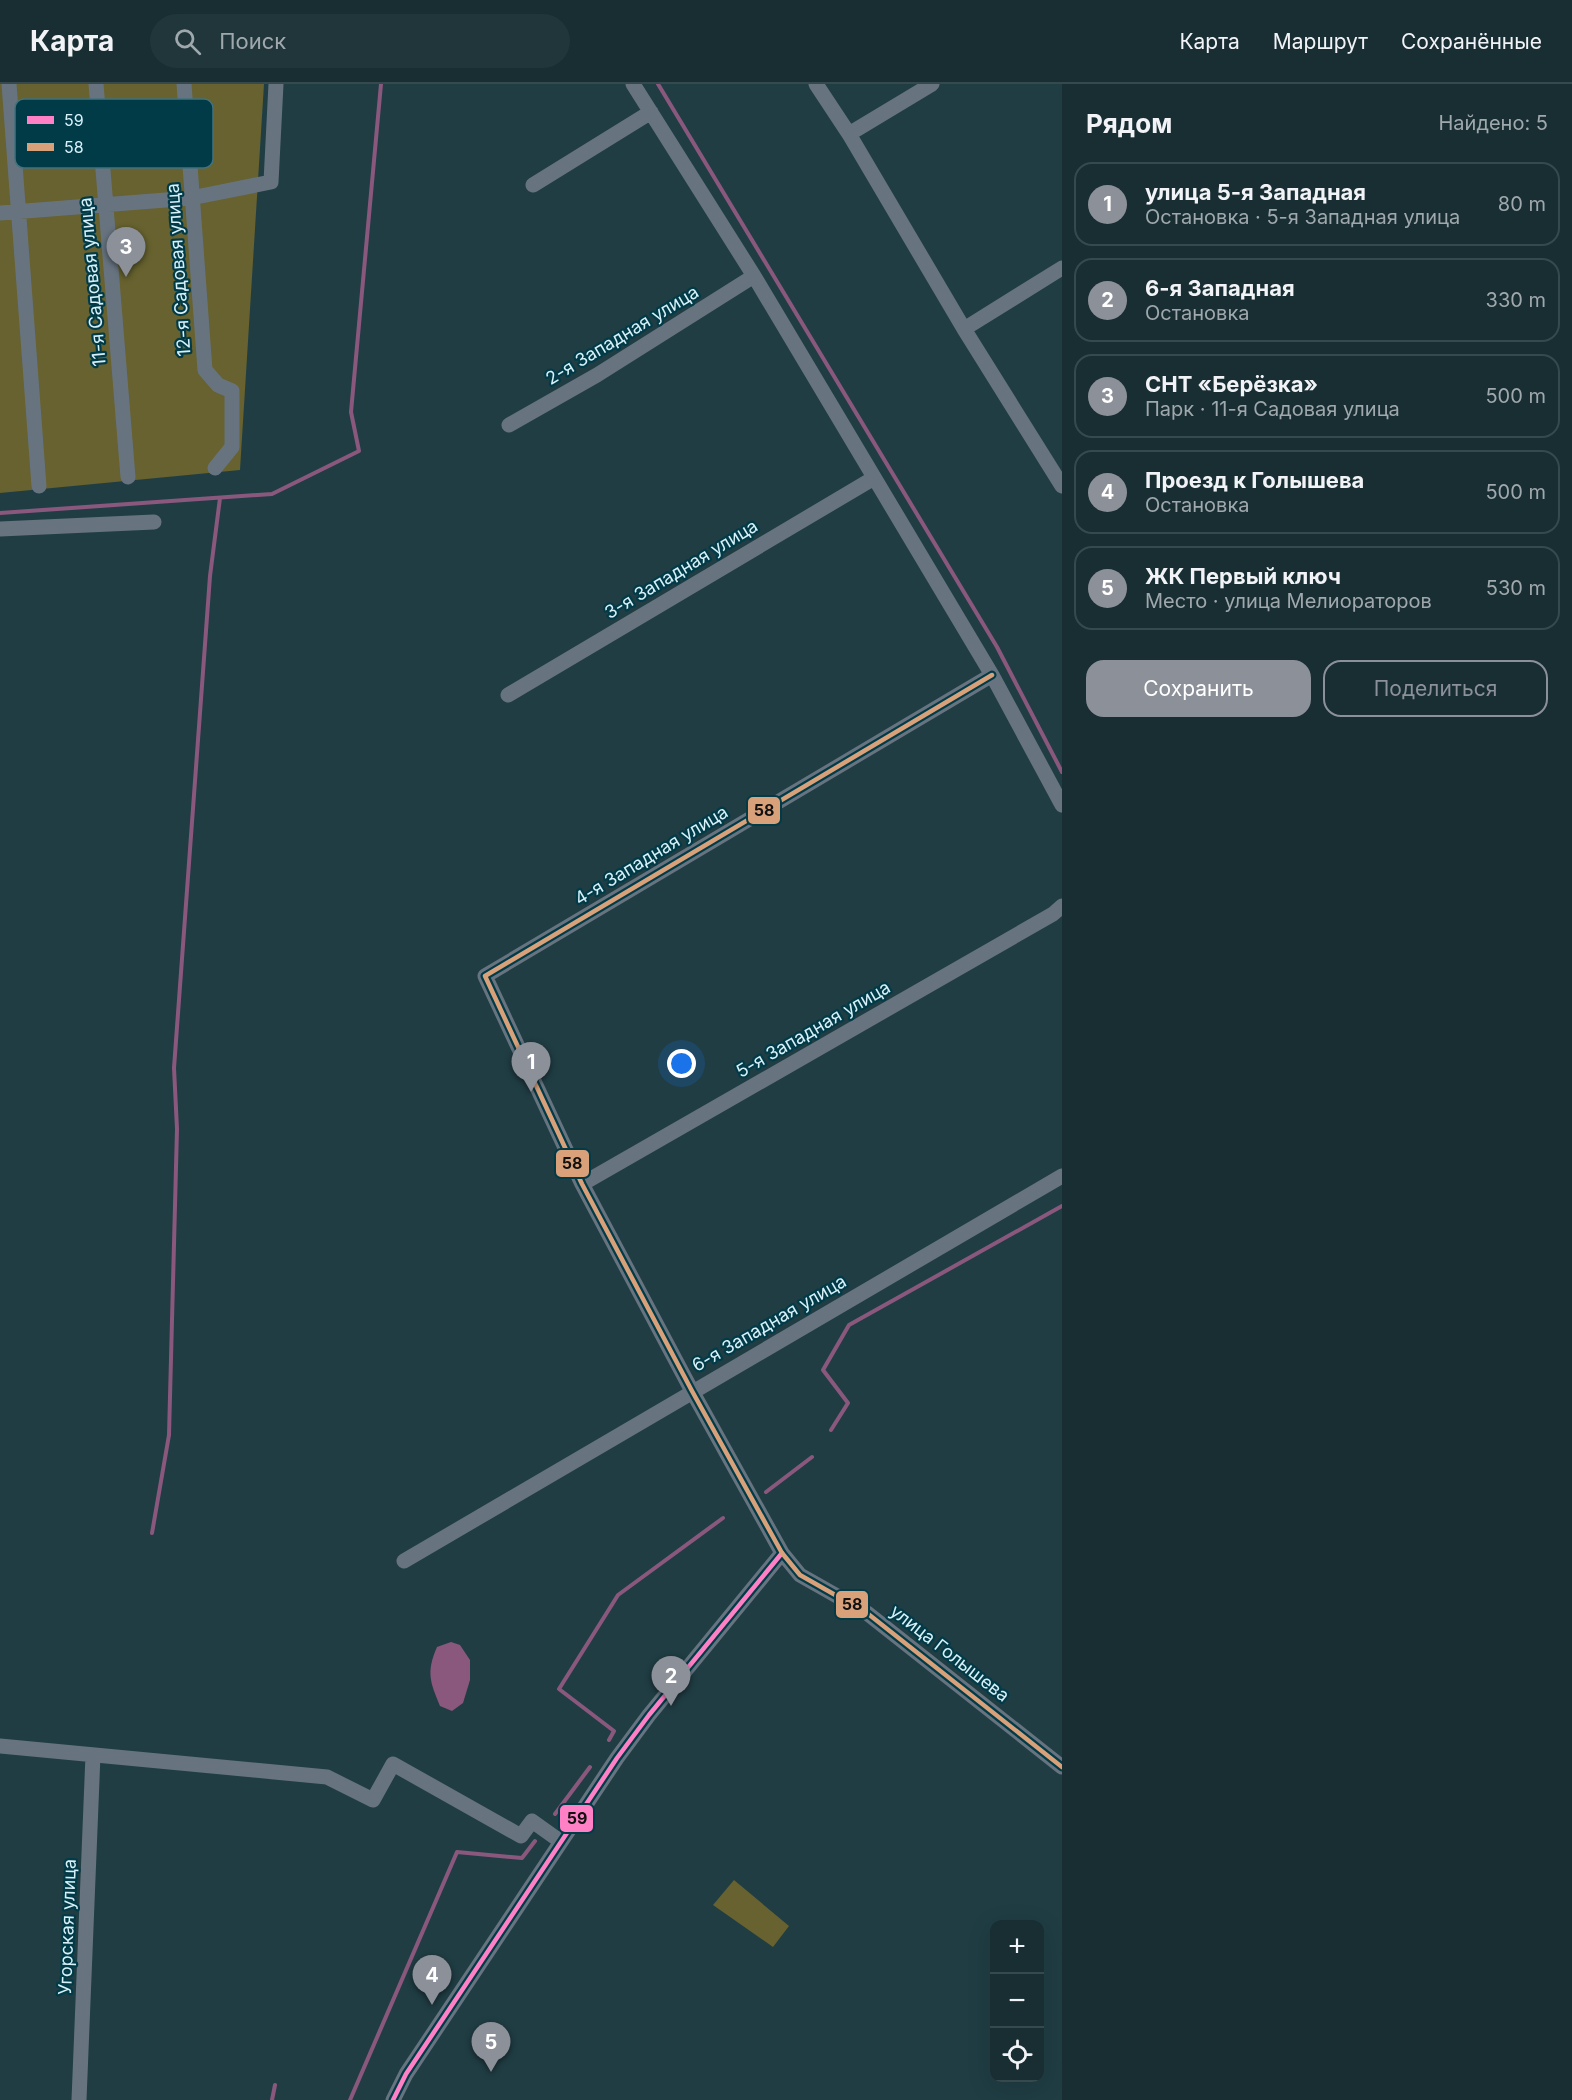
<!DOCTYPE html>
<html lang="ru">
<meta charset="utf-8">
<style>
body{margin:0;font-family:Inter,sans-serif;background:#21363b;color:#f1f3f6}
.controls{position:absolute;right:18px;bottom:18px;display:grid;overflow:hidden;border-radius:12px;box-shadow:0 6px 24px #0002}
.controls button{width:54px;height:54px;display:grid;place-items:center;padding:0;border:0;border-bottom:2px solid #364a4e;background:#182e33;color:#f1f3f6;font:30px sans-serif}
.you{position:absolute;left:682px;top:980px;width:21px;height:21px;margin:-15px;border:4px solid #fff;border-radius:50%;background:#1a73e8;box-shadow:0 0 0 9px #1a73e833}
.badge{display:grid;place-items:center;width:39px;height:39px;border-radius:50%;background:#8c9099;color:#fff;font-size:20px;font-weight:700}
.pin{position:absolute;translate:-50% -50px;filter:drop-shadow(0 2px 3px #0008)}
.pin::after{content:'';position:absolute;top:32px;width:21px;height:18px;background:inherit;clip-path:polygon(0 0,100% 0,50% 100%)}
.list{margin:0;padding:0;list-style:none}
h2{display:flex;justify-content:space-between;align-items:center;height:78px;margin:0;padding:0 24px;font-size:26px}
h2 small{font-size:20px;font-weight:400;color:#9fa8ac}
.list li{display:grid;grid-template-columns:39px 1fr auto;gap:18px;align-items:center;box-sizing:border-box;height:84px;margin:0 12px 12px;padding:0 12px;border:2px solid #364a4e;border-radius:18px}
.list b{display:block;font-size:22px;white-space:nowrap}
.list p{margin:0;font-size:20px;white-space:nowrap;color:#9fa8ac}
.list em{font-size:20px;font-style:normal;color:#9fa8ac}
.actions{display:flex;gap:12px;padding:18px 24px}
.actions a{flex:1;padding:14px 0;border:2px solid #8c9099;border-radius:18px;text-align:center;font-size:21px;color:#8c9099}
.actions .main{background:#8c9099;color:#fff}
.icon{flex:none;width:33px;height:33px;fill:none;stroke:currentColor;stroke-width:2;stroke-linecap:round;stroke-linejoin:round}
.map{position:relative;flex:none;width:1062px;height:2016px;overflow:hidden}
header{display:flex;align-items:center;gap:36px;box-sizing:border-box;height:84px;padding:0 30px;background:#182e33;border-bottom:2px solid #364a4e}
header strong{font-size:28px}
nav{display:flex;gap:33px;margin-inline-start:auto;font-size:21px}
.search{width:420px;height:54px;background:#21363b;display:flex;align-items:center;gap:15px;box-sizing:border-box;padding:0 21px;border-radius:33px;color:#9fa8ac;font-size:22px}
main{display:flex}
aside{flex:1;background:#182e33}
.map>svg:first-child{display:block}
</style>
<header>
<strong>Карта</strong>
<div class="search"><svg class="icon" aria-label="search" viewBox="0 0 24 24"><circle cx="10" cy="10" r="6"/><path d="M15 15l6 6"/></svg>Поиск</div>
<nav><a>Карта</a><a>Маршрут</a><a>Сохранённые</a></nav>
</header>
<main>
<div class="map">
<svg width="1062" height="2016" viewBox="0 0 1062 2016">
<rect width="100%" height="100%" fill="#203d44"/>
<!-- green -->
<path fill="#67622f" d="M0,0H264L240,386L0,409Z
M734,1796L789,1842L773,1863L713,1821Z"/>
<!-- water -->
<path fill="#8a587d" d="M451,1558L460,1561L470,1576V1596L463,1619L452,1627L440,1622C430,1598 426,1588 437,1563Z"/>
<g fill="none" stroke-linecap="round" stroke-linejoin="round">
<!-- stream -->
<path stroke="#8a587d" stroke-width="4" d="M658,0L997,563L1062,688
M0,429L272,410L359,367L351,328L381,0
M831,1346L848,1319L823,1286L849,1241L1062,1122
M766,1408L812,1373
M152,1449L169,1351L177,1045L174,984L210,492L220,414
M609,1656L614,1647L559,1605L618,1511L723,1434
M555,1730L590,1683
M272,2016L275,2001
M350,2016L457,1768L522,1774L535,1757"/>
<!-- minor -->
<path stroke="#677480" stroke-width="15" d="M9,0L39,402
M96,0L128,393
M184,0L205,286L218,301L232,307V363L215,384
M633,0L754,192L992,591L1062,721
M816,0L849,50L964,245L1062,402
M849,50L932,0
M533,101L651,28
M0,129L191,114L271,98L276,0
M964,245L1062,184
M509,341L597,291L754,192
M0,445L154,438
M992,591L485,892L582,1100L692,1307L782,1469L800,1491L867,1529L1062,1683
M508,611L874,394
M582,1100L1053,830L1062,822
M404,1477L1062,1092
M0,1662L327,1693L373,1716L393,1680L521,1752L532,1737L560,1757
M79,2016L93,1671
M393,2016L406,1990L617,1674L649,1631L782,1469"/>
<!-- bus-1 casing -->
<g stroke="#023b48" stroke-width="9">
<path id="bus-1" d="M393,2016L406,1990L617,1674L649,1631L782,1469"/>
</g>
<!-- bus-2 casing -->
<g stroke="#023b48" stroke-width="9">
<path id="bus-2" d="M992,591L485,892L582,1100L692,1307L782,1469L800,1491L867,1529L1062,1683"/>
</g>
<!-- bus-1 -->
<use href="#bus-1" stroke="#ff80c5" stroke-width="4.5"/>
<!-- bus-2 -->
<use href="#bus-2" stroke="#d9a179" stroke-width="4.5"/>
</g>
<g text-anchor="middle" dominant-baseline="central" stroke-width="4.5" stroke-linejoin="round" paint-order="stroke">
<!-- street labels -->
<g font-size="18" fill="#d8f1f9" stroke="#023b48">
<text transform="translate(178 186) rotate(-94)">12-я Садовая улица</text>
<text transform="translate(92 198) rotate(-95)">11-я Садовая улица</text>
<text transform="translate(622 251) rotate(-31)">2-я Западная улица</text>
<text transform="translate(681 485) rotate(-31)">3-я Западная улица</text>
<text transform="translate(651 771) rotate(-31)">4-я Западная улица</text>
<text transform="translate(813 945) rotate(-30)">5-я Западная улица</text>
<text transform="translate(769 1239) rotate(-30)">6-я Западная улица</text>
<text transform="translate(950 1569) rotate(38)">улица Голышева</text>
<text transform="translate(67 1843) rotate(-88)">Угорская улица</text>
</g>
</g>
<!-- legend -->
<rect x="15" y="15" width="198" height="69" rx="9" fill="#023b48" stroke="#42727d" stroke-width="1.5"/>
<rect x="27" y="32" width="27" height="8" fill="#ff80c5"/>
<rect x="27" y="59" width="27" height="8" fill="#d9a179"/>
<g font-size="16" fill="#d8f1f9">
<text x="64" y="42">59</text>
<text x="64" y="69">58</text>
</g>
<g stroke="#023b48" stroke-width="2">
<rect x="747" y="712" width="34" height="29" rx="6" fill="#d9a179"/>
<rect x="555" y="1065" width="35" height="29" rx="6" fill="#d9a179"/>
<rect x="835" y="1506" width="34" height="29" rx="6" fill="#d9a179"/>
<rect x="559" y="1720" width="35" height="29" rx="6" fill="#ff80c5"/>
</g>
<g font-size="16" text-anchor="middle" font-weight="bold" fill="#111">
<text x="764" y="732">58</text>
<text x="572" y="1085">58</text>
<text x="852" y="1526">58</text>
<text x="577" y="1740">59</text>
</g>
</svg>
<div class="controls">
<button>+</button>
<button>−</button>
<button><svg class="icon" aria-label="locate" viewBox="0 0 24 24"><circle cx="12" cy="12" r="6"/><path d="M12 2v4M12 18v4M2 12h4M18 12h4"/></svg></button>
</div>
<div class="you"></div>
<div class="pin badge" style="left:531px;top:1008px">1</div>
<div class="pin badge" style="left:671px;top:1622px">2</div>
<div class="pin badge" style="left:126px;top:193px">3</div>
<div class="pin badge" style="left:432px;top:1921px">4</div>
<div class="pin badge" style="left:491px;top:1988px">5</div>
</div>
<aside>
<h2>Рядом<small>Найдено: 5</small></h2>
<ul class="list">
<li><span class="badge">1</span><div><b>улица 5-я Западная</b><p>Остановка · 5-я Западная улица</p></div><em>80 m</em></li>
<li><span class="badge">2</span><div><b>6-я Западная</b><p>Остановка</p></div><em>330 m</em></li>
<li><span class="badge">3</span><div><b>СНТ «Берёзка»</b><p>Парк · 11-я Садовая улица</p></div><em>500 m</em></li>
<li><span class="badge">4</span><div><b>Проезд к Голышева</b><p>Остановка</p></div><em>500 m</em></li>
<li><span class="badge">5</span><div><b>ЖК Первый ключ</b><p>Место · улица Мелиораторов</p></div><em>530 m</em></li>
</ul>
<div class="actions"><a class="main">Сохранить</a><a>Поделиться</a></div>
</aside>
</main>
